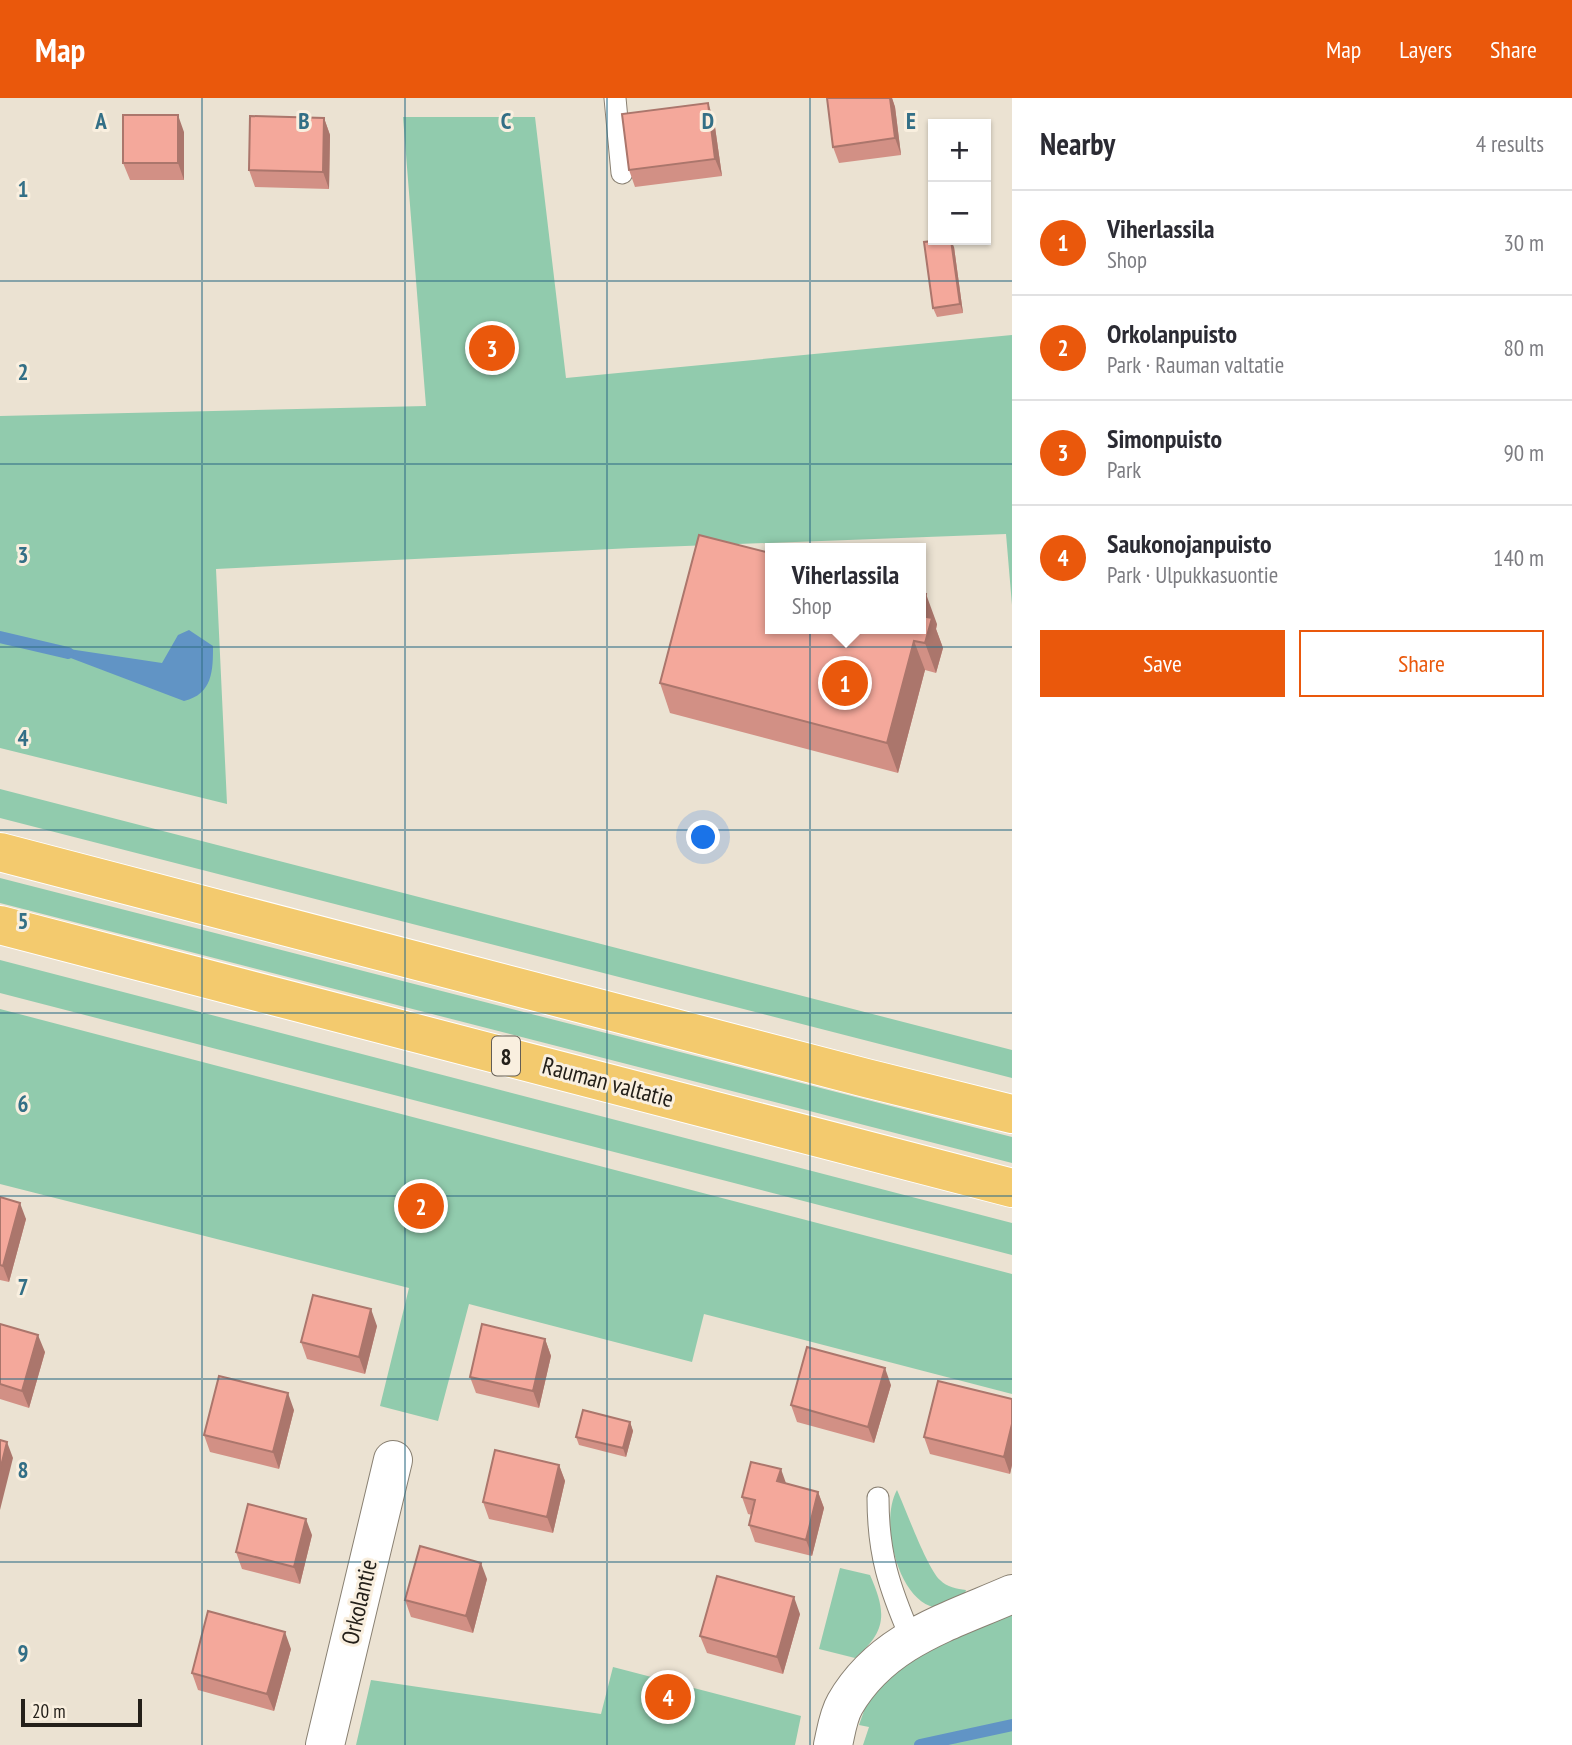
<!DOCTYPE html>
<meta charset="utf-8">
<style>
body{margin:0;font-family:"PT Sans Narrow",sans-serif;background:#f2f2f3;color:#2b2b33}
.controls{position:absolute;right:21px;top:21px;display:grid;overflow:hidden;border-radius:0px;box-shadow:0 2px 5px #0004}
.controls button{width:63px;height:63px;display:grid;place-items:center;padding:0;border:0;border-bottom:2px solid #e1e1e2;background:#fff;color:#2b2b33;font:35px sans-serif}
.scale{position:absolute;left:21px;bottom:18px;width:121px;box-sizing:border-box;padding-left:7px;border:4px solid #24201a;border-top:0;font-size:19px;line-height:24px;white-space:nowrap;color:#24201a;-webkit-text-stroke:5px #f9efdf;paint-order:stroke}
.you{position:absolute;left:704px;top:740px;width:24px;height:24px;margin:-18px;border:5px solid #fff;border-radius:50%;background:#1a73e8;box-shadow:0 0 0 10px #1a73e833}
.badge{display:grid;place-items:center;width:46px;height:46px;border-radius:50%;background:#ea580c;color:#fff;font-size:23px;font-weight:700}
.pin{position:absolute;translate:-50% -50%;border:4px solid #fff;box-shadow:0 2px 7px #0006}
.popup{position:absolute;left:765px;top:445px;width:161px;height:91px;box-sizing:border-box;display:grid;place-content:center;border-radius:0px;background:#fff;filter:drop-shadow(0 2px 5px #0005);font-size:23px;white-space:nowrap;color:#7c7c81}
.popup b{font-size:26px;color:#2b2b33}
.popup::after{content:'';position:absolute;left:50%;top:100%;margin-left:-14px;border:14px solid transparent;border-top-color:#fff}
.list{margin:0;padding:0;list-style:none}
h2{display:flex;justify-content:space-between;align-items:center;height:91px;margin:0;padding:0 28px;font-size:30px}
h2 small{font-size:23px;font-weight:400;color:#7c7c81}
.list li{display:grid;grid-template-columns:46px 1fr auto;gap:21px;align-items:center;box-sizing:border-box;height:105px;padding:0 28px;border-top:2px solid #e1e1e2}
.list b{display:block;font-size:26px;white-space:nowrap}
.list p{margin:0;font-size:23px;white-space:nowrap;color:#7c7c81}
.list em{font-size:23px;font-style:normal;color:#7c7c81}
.actions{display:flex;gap:14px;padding:21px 28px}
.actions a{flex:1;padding:16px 0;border:2px solid #ea580c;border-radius:0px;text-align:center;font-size:24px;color:#ea580c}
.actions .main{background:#ea580c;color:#fff}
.map{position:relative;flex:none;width:1012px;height:1647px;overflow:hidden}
header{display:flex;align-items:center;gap:42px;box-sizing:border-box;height:98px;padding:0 35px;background:#ea580c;color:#fff}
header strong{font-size:33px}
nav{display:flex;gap:38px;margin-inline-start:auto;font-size:24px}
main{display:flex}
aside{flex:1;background:#fff}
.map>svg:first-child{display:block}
</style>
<header>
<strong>Map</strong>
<nav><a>Map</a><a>Layers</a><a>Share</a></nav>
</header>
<main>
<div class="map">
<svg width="1012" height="1647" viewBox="0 0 1012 1647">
<rect width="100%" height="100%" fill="#ebe2d2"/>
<!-- green -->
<path fill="#91cbad" d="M403,19H535L566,280L1012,237V507L1006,436L632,450L216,471L227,706L0,650V318L426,308Z
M0,691L1012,952V980L0,720Z
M0,780L1012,1039V1065L0,805Z
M0,862L1012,1125V1157L0,895Z
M0,911L1012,1176V1296L704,1216L692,1264L469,1206L438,1323L380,1308L409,1190L0,1086Z
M897,1392C906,1412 927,1470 940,1482C947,1489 957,1491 966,1492L962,1505C953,1507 939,1512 930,1508C896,1495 880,1422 897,1392Z
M840,1470L870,1477C886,1514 888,1532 855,1560L819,1551Z
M1012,1515V1647H863L869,1629L859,1627L871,1593L907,1561Z
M613,1569L801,1618L795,1647H356L371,1582L601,1616Z"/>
<!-- water -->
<path fill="#6194c5" d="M189,532L213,548C213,572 213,596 184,603L68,559L69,551L162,565L178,537Z"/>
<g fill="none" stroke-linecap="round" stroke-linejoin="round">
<!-- stream -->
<path stroke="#6194c5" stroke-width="12" d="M0,539L68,555
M920,1647L1012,1627"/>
<!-- service casing -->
<g stroke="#898072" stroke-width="23">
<path id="service" d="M615,0L622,75
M878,1400C878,1456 889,1489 911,1540"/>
</g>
<!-- minor casing -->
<g stroke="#898072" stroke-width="40">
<path id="minor" d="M325,1647L393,1362
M833,1647C836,1634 838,1618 845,1606C882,1542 948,1524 1012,1496"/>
</g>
<!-- trunk casing -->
<g stroke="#fff" stroke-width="40">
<path id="trunk" d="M0,754L866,980L1012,1016
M0,827L1012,1090"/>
</g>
<!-- service -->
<use href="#service" stroke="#fff" stroke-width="21"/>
<!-- minor -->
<use href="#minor" stroke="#fff" stroke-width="38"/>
<!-- trunk -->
<use href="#trunk" stroke="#f3ca6e" stroke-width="38"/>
</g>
<!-- wall -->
<path fill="#d29085" d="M827,0H892L895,9L901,57L839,65L833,49Z
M324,20L330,37L329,91L255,89L249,72Z
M714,22L722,78L635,89L629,72Z
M184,34V82H130L123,65Z
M954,149L963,215L937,219L933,210Z
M937,526L936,531L943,550L936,575L925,572L898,675L670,615L660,585Z
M0,1099L26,1121L9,1184L0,1182Z
M0,1226L45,1254L29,1310L0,1301Z
M377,1228L365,1276L307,1261L301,1244Z
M545,1241L551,1258L539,1310L476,1295L470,1279Z
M891,1287L874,1345L797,1324L791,1307Z
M1012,1301V1367L1010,1376L930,1356L924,1339Z
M294,1312L279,1371L210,1354L204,1337Z
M630,1324L633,1333L626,1359L579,1347L576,1339Z
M559,1367L565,1383L553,1435L489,1421L483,1404Z
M786,1386L818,1394L824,1410L812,1458L755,1444L749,1427L752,1417L748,1416L742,1399Z
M312,1437L300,1486L242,1471L236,1454Z
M487,1481L473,1535L411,1519L405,1502Z
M800,1516L783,1576L707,1555L700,1538Z
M291,1551L274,1613L198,1592L192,1575Z"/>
<!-- shaded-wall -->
<path fill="#ab766c" d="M890,0H892L895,9L901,57L895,40Z
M708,5L714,22L722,78L715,61Z
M178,17L184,34V82L178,65Z
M324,20L330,37L329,91L323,74Z
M951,142L954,149L963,215L960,206Z
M926,496L937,526L936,531L943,550L936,575L925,545L921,518Z
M914,543L925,572L898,675L887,645Z
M20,1105L26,1121L9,1184L3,1168Z
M371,1211L377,1228L365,1276L359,1259Z
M38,1237L45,1254L29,1310L22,1293Z
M545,1241L551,1258L539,1310L533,1293Z
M885,1270L891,1287L874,1345L868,1329Z
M288,1295L294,1312L279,1371L273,1354Z
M630,1324L633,1333L626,1359L623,1350Z
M1012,1326V1367L1010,1376L1004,1359Z
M7,1344L13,1360L0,1412V1372Z
M559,1367L565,1383L553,1435L547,1419Z
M781,1371L787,1388L777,1383Z
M818,1394L824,1410L812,1458L806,1442Z
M306,1421L312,1437L300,1486L294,1469Z
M481,1465L487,1481L473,1535L466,1518Z
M794,1499L800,1516L783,1576L777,1559Z
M285,1534L291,1551L274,1613L267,1596Z"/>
<!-- building -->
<path fill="#f4a89b" stroke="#ab766c" stroke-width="2" d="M827,0H890L895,40L833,49Z
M708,5L715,61L629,72L622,16Z
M123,17H178V65H123Z
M250,18L324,20L323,74L249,72Z
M942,142H951L960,206L933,210L924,144Z
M699,437L770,455V531H920V494L926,496L921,518L932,520L925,545L914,543L887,645L660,585Z
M0,1099L20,1105L3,1168L0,1167Z
M313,1197L371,1211L359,1259L301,1244Z
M0,1226L38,1237L22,1293L0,1286Z
M482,1226L545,1241L533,1293L470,1279Z
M807,1249L885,1270L868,1329L791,1307Z
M219,1278L288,1295L273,1354L204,1337Z
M938,1283L1012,1301V1326L1004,1359L924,1339Z
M583,1312L630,1324L623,1350L576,1339Z
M0,1342L7,1344L0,1372Z
M495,1352L559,1367L547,1419L483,1404Z
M751,1364L781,1371L777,1383L818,1394L806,1442L749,1427L755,1402L742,1399Z
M248,1406L306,1421L294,1469L236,1454Z
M420,1448L481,1465L466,1518L405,1502Z
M717,1478L794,1499L777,1559L700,1538Z
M208,1513L285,1534L267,1596L192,1575Z"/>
<!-- grid -->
<path fill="none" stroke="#336f86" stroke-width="2" stroke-opacity="0.55" d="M202,0V1647M405,0V1647M607,0V1647M810,0V1647M0,183H1012M0,366H1012M0,549H1012M0,732H1012M0,915H1012M0,1098H1012M0,1281H1012M0,1464H1012"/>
<g text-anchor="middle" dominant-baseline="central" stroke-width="6" stroke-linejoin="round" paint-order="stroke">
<!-- shield labels -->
<rect fill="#f9efdf" stroke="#645e55" stroke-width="2" x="492" y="938.5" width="28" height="39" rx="5"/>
<g font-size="23" font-weight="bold" fill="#24201a">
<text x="506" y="958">8</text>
</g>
<!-- street labels -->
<g font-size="24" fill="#24201a" stroke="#f9efdf">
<text transform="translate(608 984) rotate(15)">Rauman valtatie</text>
<text transform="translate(359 1504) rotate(-77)">Orkolantie</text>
</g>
</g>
<g font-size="23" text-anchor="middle" font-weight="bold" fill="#336f86" stroke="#f9efdf" stroke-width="6" stroke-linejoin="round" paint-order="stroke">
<text x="101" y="31">A</text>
<text x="304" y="31">B</text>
<text x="506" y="31">C</text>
<text x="708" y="31">D</text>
<text x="911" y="31">E</text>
<text x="23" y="99">1</text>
<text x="23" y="282">2</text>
<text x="23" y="465">3</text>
<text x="23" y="648">4</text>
<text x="23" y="831">5</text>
<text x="23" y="1014">6</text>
<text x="23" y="1197">7</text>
<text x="23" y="1380">8</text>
<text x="23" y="1563">9</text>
</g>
</svg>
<div class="controls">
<button>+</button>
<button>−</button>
</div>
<div class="scale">20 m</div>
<div class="you"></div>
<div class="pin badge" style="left:845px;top:585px">1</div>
<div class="popup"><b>Viherlassila</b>Shop</div>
<div class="pin badge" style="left:421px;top:1108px">2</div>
<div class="pin badge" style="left:492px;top:250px">3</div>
<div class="pin badge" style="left:668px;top:1599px">4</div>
</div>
<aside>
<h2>Nearby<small>4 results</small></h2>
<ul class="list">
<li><span class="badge">1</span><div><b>Viherlassila</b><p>Shop</p></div><em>30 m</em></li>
<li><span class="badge">2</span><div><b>Orkolanpuisto</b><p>Park · Rauman valtatie</p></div><em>80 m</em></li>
<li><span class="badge">3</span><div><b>Simonpuisto</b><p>Park</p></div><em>90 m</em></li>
<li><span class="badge">4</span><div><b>Saukonojanpuisto</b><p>Park · Ulpukkasuontie</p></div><em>140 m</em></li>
</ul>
<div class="actions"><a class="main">Save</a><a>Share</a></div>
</aside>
</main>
